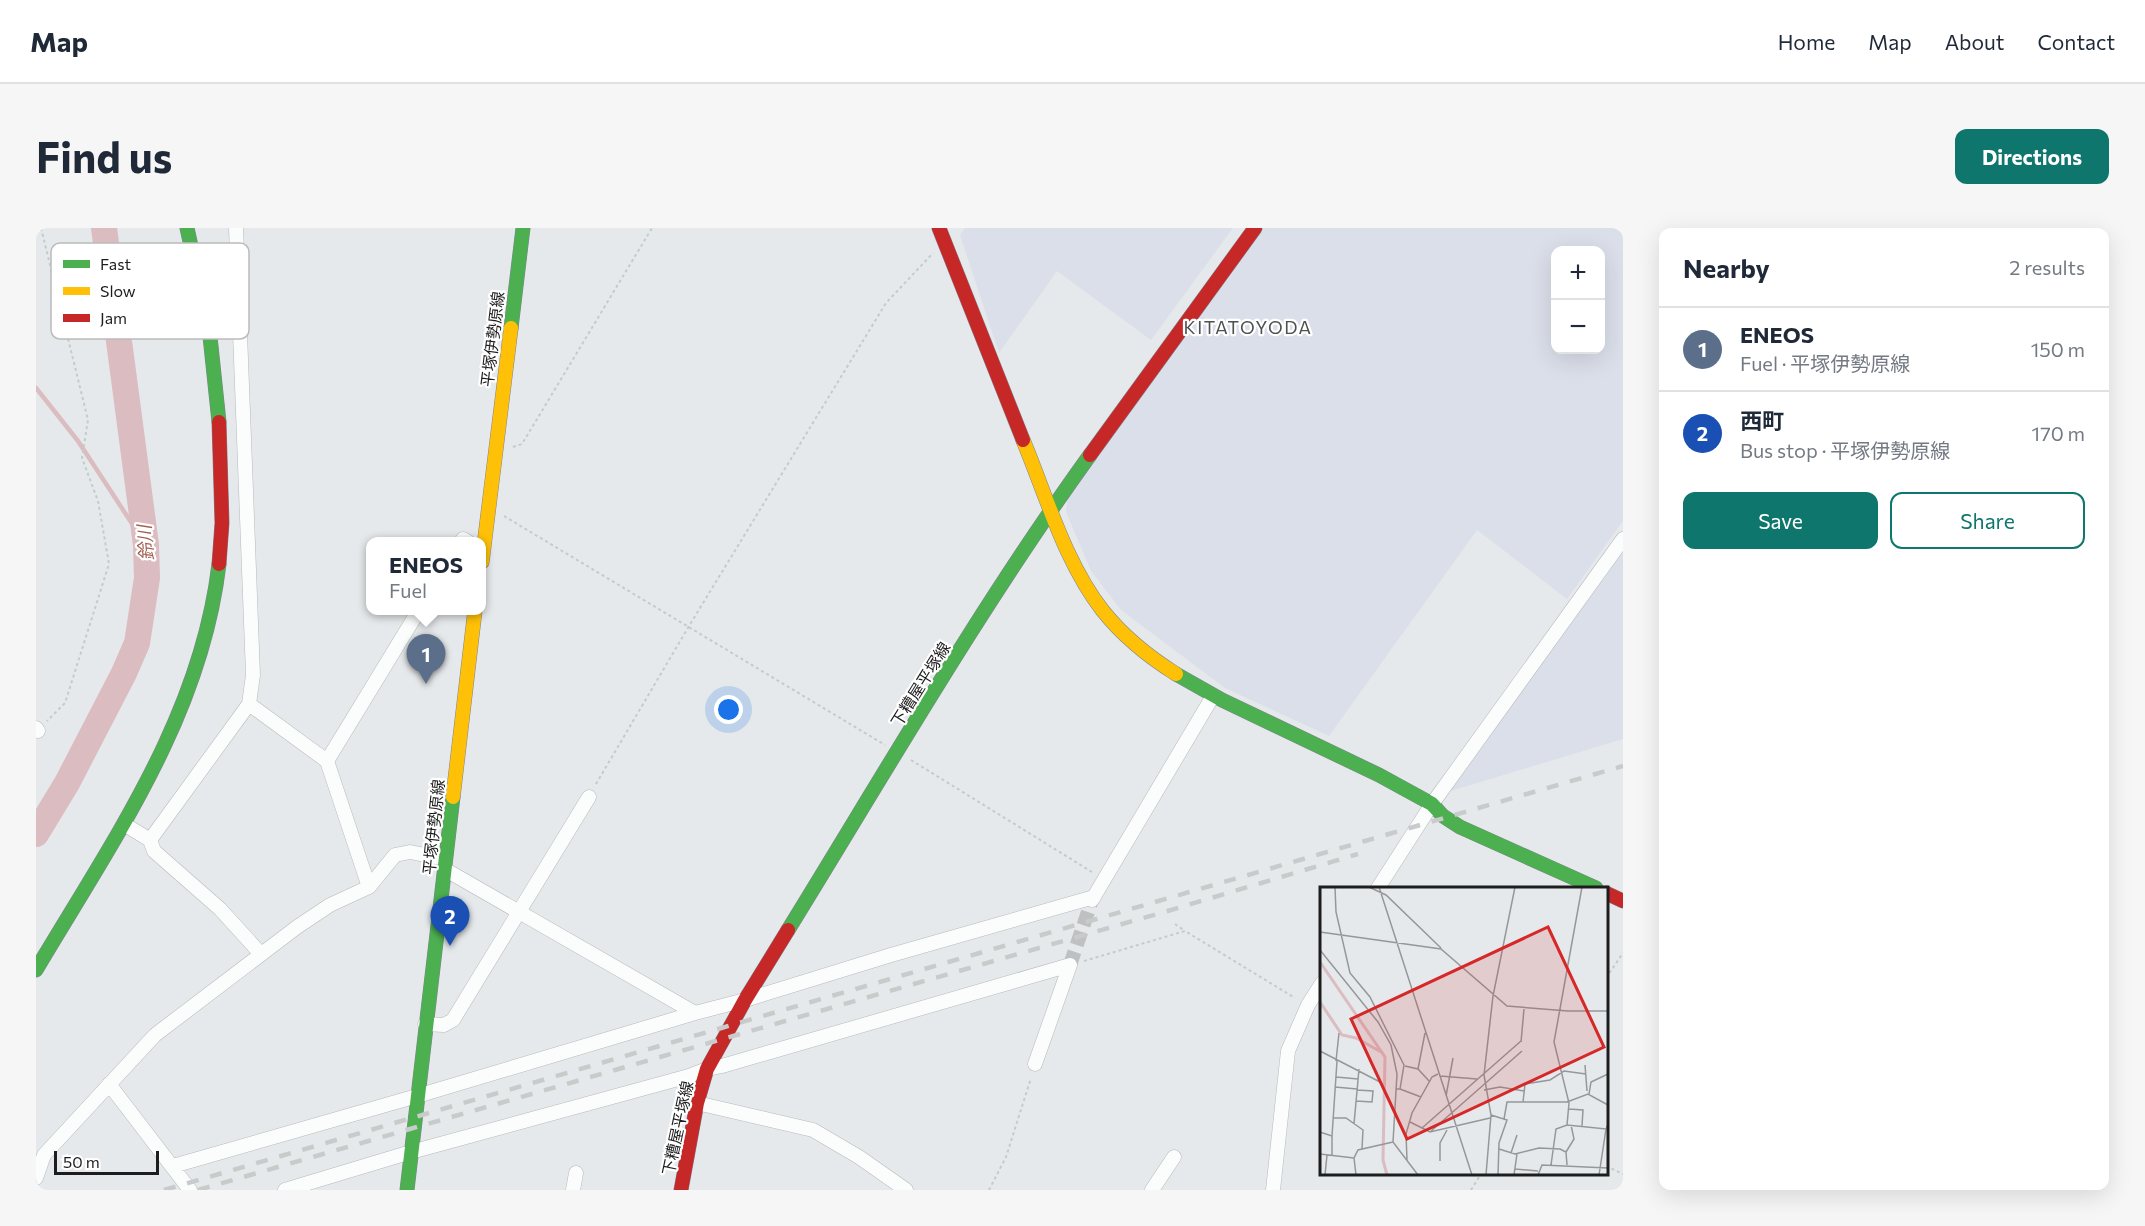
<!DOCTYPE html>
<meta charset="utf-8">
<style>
body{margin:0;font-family:Commissioner,"Noto Sans JP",sans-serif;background:#f6f6f7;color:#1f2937}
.controls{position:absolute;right:18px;top:18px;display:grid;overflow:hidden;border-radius:12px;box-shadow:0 6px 24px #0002}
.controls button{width:54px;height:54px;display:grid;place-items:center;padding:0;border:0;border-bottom:2px solid #e0e1e3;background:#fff;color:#1f2937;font:30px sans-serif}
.scale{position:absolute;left:18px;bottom:15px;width:105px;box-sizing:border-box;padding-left:6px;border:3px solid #1d1d1d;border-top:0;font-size:16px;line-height:21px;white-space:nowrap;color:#1d1d1d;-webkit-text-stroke:4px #fff;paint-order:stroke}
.you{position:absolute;left:693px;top:482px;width:21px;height:21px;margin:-15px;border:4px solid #fff;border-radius:50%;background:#1a73e8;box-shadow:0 0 0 9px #1a73e833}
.badge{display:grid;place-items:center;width:39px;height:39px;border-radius:50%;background:#0f766e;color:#fff;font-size:20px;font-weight:700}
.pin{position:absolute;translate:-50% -50px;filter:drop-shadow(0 2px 3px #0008)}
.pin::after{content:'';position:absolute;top:32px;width:21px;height:18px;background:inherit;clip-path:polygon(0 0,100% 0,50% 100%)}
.popup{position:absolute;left:330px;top:309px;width:120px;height:78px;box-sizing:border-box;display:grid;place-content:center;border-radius:12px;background:#fff;filter:drop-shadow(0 2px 4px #0005);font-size:20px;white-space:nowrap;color:#747a83}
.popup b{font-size:22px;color:#1f2937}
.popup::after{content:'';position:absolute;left:50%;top:100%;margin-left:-12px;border:12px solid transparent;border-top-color:#fff}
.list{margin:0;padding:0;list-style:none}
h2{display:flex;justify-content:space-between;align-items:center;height:78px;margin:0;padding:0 24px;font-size:26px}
h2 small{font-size:20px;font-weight:400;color:#747a83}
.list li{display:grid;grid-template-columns:39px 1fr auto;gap:18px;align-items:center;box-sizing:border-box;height:84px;padding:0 24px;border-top:2px solid #e0e1e3}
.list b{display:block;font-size:22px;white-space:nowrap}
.list p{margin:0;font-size:20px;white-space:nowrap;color:#747a83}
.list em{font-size:20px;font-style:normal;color:#747a83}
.actions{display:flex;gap:12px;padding:18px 24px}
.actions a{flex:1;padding:14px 0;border:2px solid #0f766e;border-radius:12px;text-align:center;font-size:21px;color:#0f766e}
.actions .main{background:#0f766e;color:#fff}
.map{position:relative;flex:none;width:1587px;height:962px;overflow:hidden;border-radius:12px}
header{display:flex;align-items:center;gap:36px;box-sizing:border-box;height:84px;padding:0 30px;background:#fff;border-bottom:2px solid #e0e1e3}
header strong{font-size:28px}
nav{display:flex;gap:33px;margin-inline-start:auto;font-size:21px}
.intro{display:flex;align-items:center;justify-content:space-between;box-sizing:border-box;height:144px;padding:0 36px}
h1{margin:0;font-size:42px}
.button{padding:15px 27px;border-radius:12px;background:#0f766e;color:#fff;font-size:21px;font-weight:700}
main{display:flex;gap:36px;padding:0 36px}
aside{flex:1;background:#fff;border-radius:12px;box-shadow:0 6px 24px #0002}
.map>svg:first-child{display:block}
</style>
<header>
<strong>Map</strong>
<nav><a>Home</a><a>Map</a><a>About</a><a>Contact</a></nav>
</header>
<div class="intro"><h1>Find us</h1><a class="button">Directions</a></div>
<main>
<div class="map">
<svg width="1587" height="962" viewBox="0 0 1587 962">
<rect width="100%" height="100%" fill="#e6e9eb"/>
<!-- farmland -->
<path fill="#dadfea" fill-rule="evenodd" d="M929,0H1197L1115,112L1021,43L963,125L924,7Z
M1227,0H1587V293L1531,371L1441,302L1293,508L1189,460L1085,382L1055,343L1030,284L1032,267ZM1520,22H1564V122H1520Z
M1587,318V511L1408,565Z"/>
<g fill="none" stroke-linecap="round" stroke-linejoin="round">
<!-- stream -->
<path stroke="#dbbcc0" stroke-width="4.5" d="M0,160L42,213L110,317"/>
<!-- river -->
<path stroke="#dbbcc0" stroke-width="26" d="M0,606L31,555L88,445L101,415L111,350L110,317L68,0"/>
<!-- street-tunnel -->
<path stroke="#bec0c2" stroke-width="14" stroke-dasharray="14 7" stroke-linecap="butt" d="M1034,737L1056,672"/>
<!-- street casing -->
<g stroke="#b7b9ba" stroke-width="15">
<path id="street" d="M425,314L427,311L432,314
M213,476L291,533L333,659
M0,500L2,503
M291,533L383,382
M88,596L114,612L213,476L217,447L200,0
M114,612L118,623L184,681L225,726
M410,642L659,785
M1342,660L1396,576L1587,311
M1056,672L1177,468
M389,796L408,797L417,792L553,569
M999,836L1034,737
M73,856L154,962
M661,875L777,902L823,929L870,962
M137,938L381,868L659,785L709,772L855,727L1058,669
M0,950L8,927L119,807L261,699L294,677L333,659L359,627L374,624L409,631
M249,962L375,924L653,848L671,841L686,838L1034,737
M537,962L540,945
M1116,962L1138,929
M1237,962L1252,823L1272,777L1286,755"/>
</g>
<!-- fast casing -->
<g stroke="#808593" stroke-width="15">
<path id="fast" d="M151,0L173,99L183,194
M475,100L487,0
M1140,446L1186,472L1343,547L1396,576L1407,588L1424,599L1560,660
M752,702C850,543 945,378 1054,227
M0,742C77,612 165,489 183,336
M371,962L417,569"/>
</g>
<!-- slow casing -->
<g stroke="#808593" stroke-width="15">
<path id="slow" d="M987,212C1010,267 1029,335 1067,383C1087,408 1113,429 1140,446
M446,334L475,100
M417,569L439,382"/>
</g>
<!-- jam casing -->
<g stroke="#808593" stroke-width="15">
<path id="jam" d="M903,0L987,212
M183,194L186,295L183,336
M1054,227L1219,0
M1570,665L1587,673
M645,962L661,875L671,841L709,772L752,702"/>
</g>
<!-- path -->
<path stroke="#c0cdca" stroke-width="2" stroke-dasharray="3 3" stroke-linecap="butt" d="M5,0L52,192L46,230L62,273L73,336L29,475L11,493
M477,219L486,216L616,0
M468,288L849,517
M875,532L1056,644
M560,556L653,398L850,75L897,25
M1139,696L1149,703
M1048,733L1149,703L1259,770
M1570,750L1587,725
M1570,938L1587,946
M953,962L970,929L995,850
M1435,962L1445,946"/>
<!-- street -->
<use href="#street" stroke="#fbfcfc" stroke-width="14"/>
<!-- fast -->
<use href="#fast" stroke="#4caf50" stroke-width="14"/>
<!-- slow -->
<use href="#slow" stroke="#ffc107" stroke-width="14"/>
<!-- jam -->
<use href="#jam" stroke="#c62828" stroke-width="14"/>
<!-- rail -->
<path stroke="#c9caca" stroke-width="4.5" stroke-dasharray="12 12" stroke-linecap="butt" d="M128,962L1587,538
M162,962L1135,682L1322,626"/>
</g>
<g text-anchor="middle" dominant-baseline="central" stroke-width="4.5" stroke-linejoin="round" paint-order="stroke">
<!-- street labels -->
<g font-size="16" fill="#1d1d1d" stroke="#fff">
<text transform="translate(456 111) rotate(-83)">平塚伊勢原線</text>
<text transform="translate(884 456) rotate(-58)">下糟屋平塚線</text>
<text transform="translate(397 599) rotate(-84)">平塚伊勢原線</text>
<text transform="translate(641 900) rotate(-78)">下糟屋平塚線</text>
</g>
<!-- neighbourhood labels -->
<g font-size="18" letter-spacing="1.5" fill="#505050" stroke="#fff">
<text x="1212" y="99">KITATOYODA</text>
</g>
<!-- water labels -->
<g font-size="18" font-style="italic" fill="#a26053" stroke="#fff">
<text transform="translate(109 315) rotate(-95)">鈴川</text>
</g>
</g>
<!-- overview -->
<g transform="translate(1284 659)">
<rect width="288" height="288" fill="#e6e9eb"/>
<path fill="none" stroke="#dbbcc0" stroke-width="3" d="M0,75L65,170L63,273L67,288M0,115L22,148L36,151L63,166"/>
<path fill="none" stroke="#969799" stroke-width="1.5" d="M15,0L16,25L30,86L50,110L84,178L80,202H76M49,0L66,8L121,61M59,0L152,288M0,45L121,62L187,119L248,124M0,63L58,135L71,158L77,187L73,255L98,288M247,124H288M201,155L204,122M0,164L60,195M16,174L19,146M265,178L267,204M85,179L98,182L110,195M98,182L105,146M120,189L157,192M16,190L38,192M15,200L37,202M80,202L101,210M164,203L180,200L204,204M269,207L271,195L288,187M126,209L133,171M36,214L52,215L53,204L37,203M203,215L205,197L230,193L244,184L266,187M249,222L263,223L262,239M171,228L187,233L179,256L178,288M13,231H26L43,243L42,262M184,232L187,215H247L268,207L288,218M90,235L110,245L170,231M34,237L39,182M247,238L249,216L234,155L262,0M102,241L201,154M0,245L12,249V269M110,245L202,164M12,249L17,174M179,262L195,267L219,261L240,262L246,265L247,278M246,265L254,252L251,238M191,266L197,248M0,267L34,271M87,273L86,247L92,226L112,190L118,187M120,274V256L127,243M231,278L236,242L247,238L286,242L288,237M195,282L218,284M5,288L7,268M36,288L34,271L38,263L73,255M166,288L171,228L164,188L173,109L195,0M194,288L197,267M218,288L222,278L288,281M279,288L286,242"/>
<path fill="#d62828" fill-opacity="0.15" stroke="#d62828" stroke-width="3" d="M228,40L284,160L87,252L31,132Z"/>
<rect width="288" height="288" fill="none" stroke="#1d1d1d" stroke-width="3"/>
</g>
<!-- legend -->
<rect x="15" y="15" width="198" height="96" rx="9" fill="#fff" stroke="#bbb" stroke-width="1.5"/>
<rect x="27" y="32" width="27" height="8" fill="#4caf50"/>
<rect x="27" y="59" width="27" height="8" fill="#ffc107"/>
<rect x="27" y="86" width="27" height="8" fill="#c62828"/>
<g font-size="16" fill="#1d1d1d">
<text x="64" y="42">Fast</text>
<text x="64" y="69">Slow</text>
<text x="64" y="96">Jam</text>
</g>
</svg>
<div class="controls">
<button>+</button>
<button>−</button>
</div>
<div class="scale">50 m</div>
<div class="you"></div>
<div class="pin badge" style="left:390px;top:456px;background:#5c6f8a">1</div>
<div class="popup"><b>ENEOS</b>Fuel</div>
<div class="pin badge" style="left:414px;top:718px;background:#1a4fb4">2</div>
</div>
<aside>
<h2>Nearby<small>2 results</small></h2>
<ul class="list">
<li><span class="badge" style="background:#5c6f8a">1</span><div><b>ENEOS</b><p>Fuel · 平塚伊勢原線</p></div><em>150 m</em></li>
<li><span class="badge" style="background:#1a4fb4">2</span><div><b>西町</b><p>Bus stop · 平塚伊勢原線</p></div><em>170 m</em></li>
</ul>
<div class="actions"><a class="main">Save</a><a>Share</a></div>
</aside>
</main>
